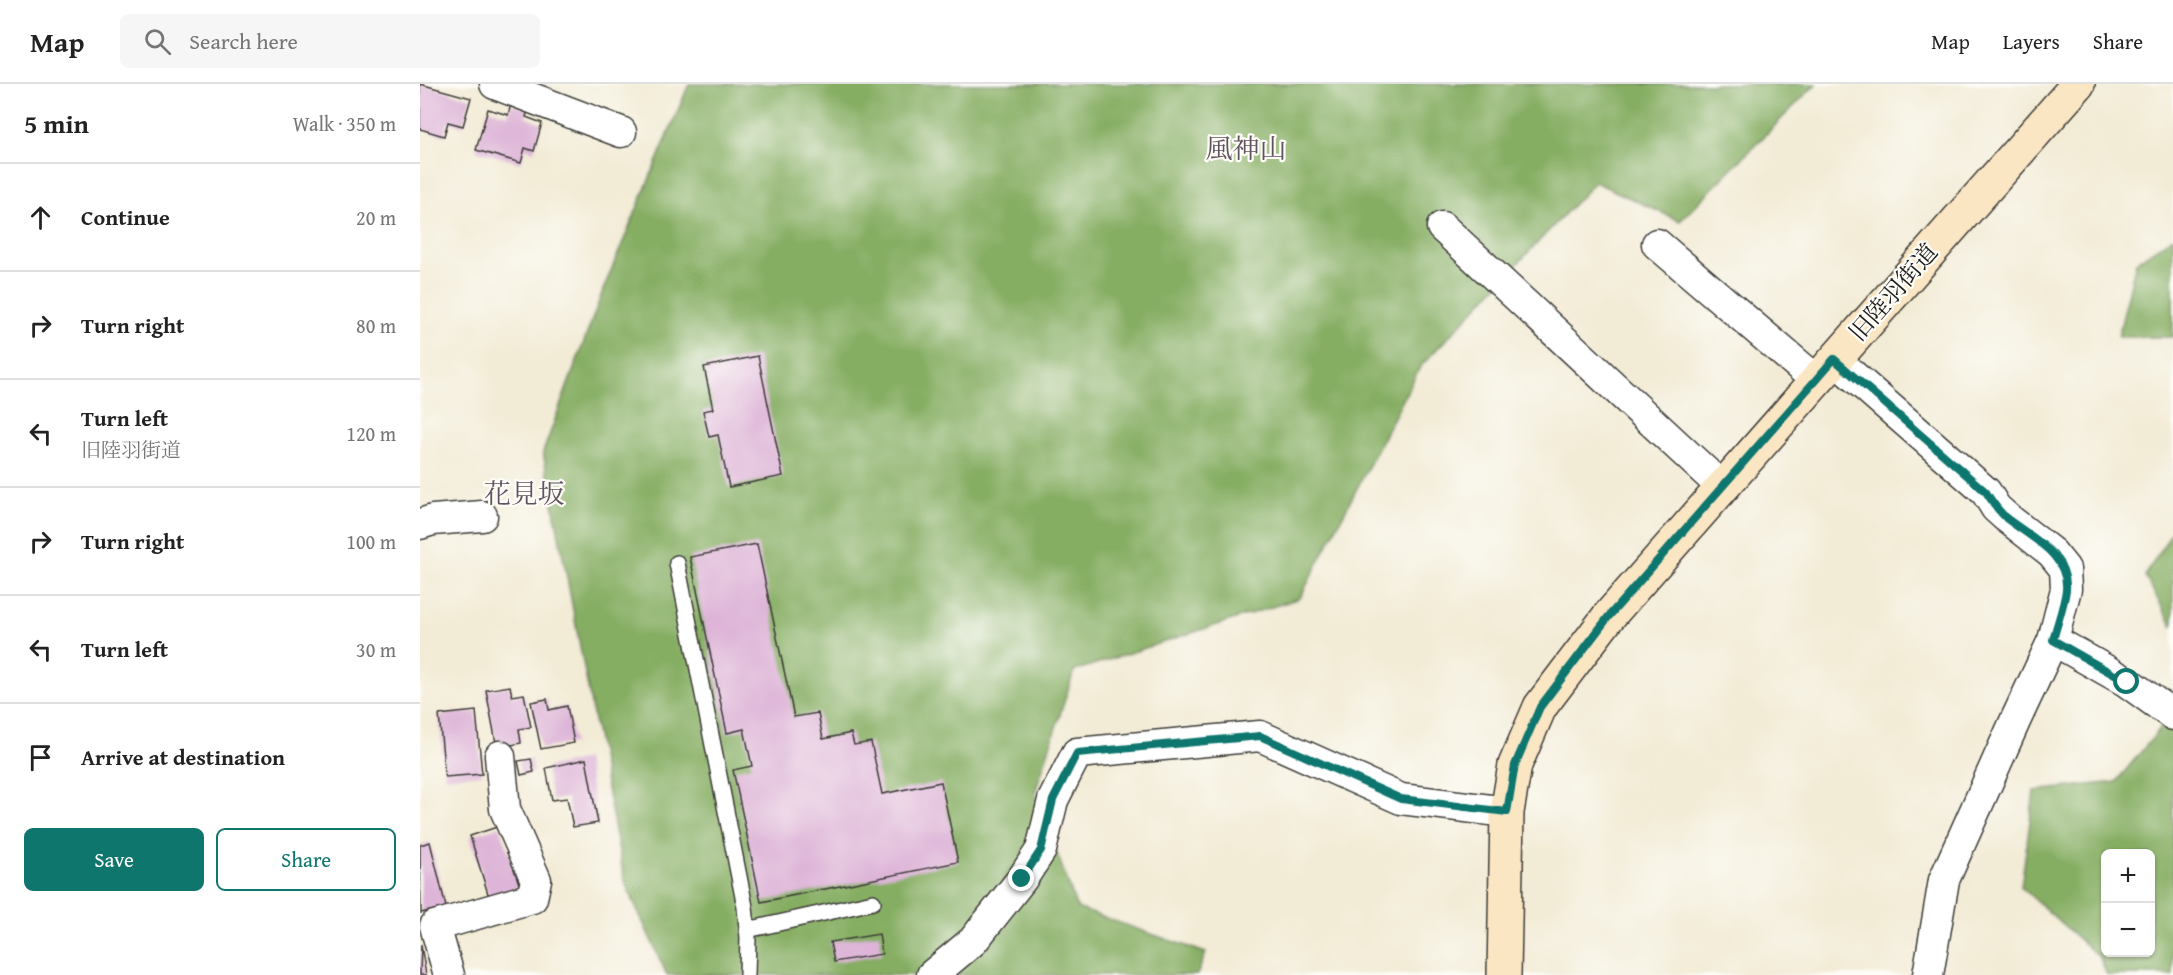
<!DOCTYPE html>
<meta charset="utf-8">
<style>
body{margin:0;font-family:"Gentium Book Plus","Noto Serif JP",serif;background:#f6f6f6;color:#222}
.controls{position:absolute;right:18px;bottom:18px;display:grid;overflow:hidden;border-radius:9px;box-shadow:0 2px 4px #0004}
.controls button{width:54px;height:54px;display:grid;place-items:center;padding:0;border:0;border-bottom:2px solid #e0e0e0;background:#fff;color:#222;font:30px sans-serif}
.stop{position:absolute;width:18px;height:18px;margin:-14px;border:4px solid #0f766e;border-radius:50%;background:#fff}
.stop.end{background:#0f766e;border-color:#fff;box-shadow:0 2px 6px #0008}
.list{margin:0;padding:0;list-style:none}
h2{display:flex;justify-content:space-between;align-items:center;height:78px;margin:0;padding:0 24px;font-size:26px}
h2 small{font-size:20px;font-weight:400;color:#767676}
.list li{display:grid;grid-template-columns:39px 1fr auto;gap:18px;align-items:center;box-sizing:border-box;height:108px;padding:0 24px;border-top:2px solid #e0e0e0}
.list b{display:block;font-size:22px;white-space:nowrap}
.list p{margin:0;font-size:20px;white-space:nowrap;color:#767676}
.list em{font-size:20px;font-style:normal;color:#767676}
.actions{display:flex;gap:12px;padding:18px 24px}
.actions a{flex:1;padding:14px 0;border:2px solid #0f766e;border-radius:9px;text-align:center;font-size:21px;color:#0f766e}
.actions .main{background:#0f766e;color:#fff}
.icon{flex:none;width:33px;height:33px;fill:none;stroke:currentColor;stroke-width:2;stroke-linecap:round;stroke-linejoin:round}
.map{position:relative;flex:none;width:1753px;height:891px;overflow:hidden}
header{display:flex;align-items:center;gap:36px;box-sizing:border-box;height:84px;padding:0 30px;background:#fff;border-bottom:2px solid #e0e0e0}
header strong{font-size:28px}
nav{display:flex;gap:33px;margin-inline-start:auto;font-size:21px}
.search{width:420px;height:54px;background:#f6f6f6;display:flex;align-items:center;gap:15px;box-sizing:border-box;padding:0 21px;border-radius:9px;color:#767676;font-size:22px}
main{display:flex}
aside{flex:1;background:#fff}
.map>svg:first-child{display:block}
</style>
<header>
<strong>Map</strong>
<div class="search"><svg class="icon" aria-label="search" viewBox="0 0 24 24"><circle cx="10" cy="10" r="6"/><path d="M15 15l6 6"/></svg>Search here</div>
<nav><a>Map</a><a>Layers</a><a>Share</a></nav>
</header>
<main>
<aside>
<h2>5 min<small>Walk · 350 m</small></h2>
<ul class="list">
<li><svg class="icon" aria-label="ahead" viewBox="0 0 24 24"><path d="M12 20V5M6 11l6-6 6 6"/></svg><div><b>Continue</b></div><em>20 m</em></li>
<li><svg class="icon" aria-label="right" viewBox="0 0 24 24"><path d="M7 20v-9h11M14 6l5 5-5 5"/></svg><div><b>Turn right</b></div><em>80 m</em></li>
<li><svg class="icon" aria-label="left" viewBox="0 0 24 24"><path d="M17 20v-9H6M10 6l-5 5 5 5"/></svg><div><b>Turn left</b><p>旧陸羽街道</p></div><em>120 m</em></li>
<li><svg class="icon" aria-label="right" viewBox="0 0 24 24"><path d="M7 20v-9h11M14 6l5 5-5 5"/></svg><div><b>Turn right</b></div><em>100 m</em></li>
<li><svg class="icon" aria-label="left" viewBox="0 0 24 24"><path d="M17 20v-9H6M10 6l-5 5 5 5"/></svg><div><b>Turn left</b></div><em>30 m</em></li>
<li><svg class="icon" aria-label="arrive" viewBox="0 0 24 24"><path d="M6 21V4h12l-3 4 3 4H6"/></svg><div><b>Arrive at destination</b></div></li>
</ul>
<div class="actions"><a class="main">Save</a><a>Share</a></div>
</aside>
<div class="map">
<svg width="1753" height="891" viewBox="0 0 1753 891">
<rect width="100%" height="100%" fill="#fdfcf7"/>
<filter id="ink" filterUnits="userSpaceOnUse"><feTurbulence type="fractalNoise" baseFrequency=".0167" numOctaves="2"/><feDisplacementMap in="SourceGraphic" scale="12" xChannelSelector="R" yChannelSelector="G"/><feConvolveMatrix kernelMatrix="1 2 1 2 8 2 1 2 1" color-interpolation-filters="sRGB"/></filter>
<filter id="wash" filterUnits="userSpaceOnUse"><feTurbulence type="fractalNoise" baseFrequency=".008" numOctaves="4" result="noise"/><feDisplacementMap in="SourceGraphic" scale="24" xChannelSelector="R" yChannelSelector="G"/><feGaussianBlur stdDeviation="1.35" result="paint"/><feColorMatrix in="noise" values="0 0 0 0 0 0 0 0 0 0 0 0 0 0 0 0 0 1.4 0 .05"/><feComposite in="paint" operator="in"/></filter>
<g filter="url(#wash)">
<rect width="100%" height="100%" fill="#f2ebd5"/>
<!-- forest -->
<path fill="#86ae64" stroke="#516540" stroke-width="1.5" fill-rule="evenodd" d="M269,0H1396L1260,137L1175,98L1000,283L880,514L654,587L615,709L657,824L786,869L777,891H247L205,799L123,368L185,201Z
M1753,153V253H1698L1716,178Z
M1753,446V543L1725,492Z
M1753,629V891H1687L1680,874L1601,803L1614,707L1696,698ZM1686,770H1730V868H1686Z"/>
<g id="blocks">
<!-- building -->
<path fill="#deb5d8" d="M0,0L51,14L43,42L28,38L24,52L0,45Z
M91,20L108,25L106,33L122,39L114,67L105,64L101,79L56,66L68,25L88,31Z
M338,272L363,392L309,403L298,351L289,353L283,327L293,325L284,283Z
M337,460L374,633L398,629L403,655L431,649L434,661L451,658L462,710L521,698L538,778L341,818L313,686L332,682L324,645L307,649L270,473Z
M90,602L92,612L104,610L111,643L99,645L101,659L77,664L66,606Z
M127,615L129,626L147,622L154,659L121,665L111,618Z
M56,627L62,690L25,693L19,631Z
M111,675L114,688L101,691L98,677Z
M166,675L178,739L153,743L147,714L132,716L126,684Z
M80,742L100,803L69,813L50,752Z
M10,758L26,823L1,829L0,761Z
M459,850L462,870L414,878L410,858Z
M1,861L6,891H0Z"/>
</g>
</g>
<g filter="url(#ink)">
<use href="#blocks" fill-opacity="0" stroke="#3c3b38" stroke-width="1.5"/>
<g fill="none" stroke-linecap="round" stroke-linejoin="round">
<!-- lane casing -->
<g stroke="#3c3b38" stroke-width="18">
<path id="lane" d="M257,479L325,823L328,854L327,891
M327,846L453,818"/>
</g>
<!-- street casing -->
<g stroke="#3c3b38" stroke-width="33">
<path id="street" d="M75,0L201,48
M1022,143L1302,403
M1237,160L1396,296
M1414,275L1566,408L1576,424L1586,433L1632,469L1645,485L1646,505L1633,556L1596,635L1524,796L1508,891
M0,440L13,436L62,432
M1633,556L1707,598L1753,631
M29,891L15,842L112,814L116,796L85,725L80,672
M512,891L553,857L602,795L621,766L633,716L657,669L840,652L981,715L1087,728"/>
</g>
<!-- secondary casing -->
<g stroke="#3c3b38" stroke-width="36">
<path id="secondary" d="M1084,891L1087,728L1095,681L1120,623L1189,532L1658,0"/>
</g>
<!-- lane -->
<use href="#lane" stroke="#fff" stroke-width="15"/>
<!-- street -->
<use href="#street" stroke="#fff" stroke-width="30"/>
<!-- secondary -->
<use href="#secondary" stroke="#fbe6c4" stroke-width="33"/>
</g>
</g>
<g fill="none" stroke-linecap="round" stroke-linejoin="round" filter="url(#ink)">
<!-- route -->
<path stroke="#0f766e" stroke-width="8" d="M602,795L621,766L633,716L657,669L840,652L981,715L1087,728L1095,681L1120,623L1189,532L1414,275L1566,408C1572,418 1578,426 1586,434C1610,453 1649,470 1646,506C1644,522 1637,540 1633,556L1707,598"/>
</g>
<g text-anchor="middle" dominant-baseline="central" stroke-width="4.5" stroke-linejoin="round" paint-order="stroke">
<!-- street labels -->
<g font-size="24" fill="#1c1c1c" stroke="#fdfcf7">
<text transform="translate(1473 208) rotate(-49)">旧陸羽街道</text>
</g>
<!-- quarter labels -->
<g font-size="27" fill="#60525e" stroke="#fdfcf7">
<text x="826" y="64">風神山</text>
<text x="104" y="409">花見坂</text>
</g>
</g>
</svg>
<div class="controls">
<button>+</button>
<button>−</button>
</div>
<div class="stop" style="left:1707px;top:598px"></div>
<div class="stop end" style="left:602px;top:795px"></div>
</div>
</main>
